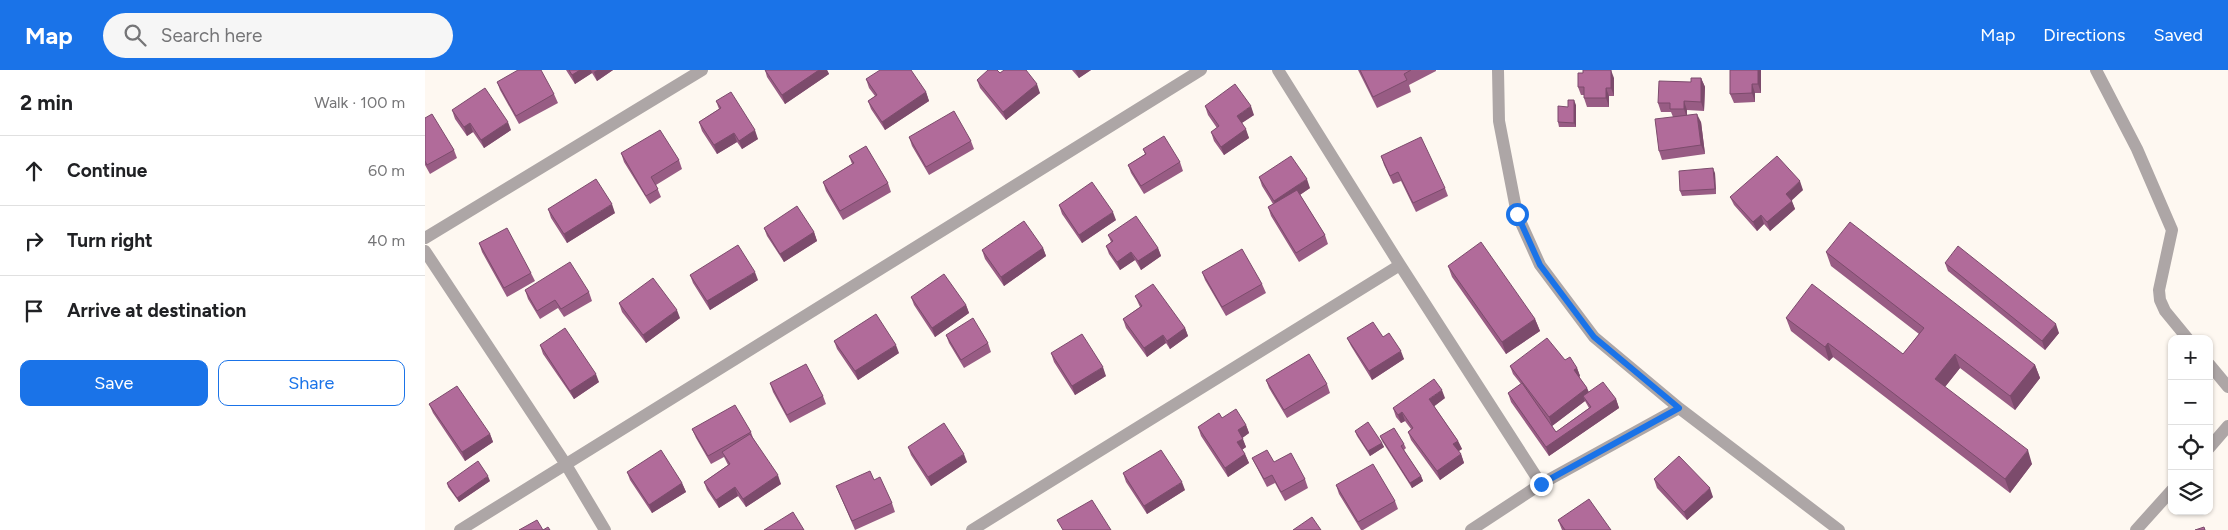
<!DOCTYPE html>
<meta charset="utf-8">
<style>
body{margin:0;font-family:Figtree,sans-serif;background:#f6f6f6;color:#202124}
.controls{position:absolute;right:15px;bottom:15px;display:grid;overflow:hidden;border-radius:10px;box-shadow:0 1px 4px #0004}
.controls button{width:45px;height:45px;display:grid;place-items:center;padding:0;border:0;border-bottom:1px solid #e0e0e0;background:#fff;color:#202124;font:25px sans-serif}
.stop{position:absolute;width:15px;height:15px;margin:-11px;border:4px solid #1a73e8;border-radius:50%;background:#fff}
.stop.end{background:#1a73e8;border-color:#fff;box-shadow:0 1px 5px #0008}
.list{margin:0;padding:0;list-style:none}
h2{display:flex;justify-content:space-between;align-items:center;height:65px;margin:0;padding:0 20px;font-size:21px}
h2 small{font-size:16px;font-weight:400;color:#757577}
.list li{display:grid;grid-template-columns:32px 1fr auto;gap:15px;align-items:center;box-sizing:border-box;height:70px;padding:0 20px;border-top:1px solid #e0e0e0}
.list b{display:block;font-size:19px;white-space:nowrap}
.list em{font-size:16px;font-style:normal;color:#757577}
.actions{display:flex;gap:10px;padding:15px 20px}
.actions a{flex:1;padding:11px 0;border:1px solid #1a73e8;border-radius:10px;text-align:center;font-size:18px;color:#1a73e8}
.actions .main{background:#1a73e8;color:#fff}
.icon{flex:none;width:28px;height:28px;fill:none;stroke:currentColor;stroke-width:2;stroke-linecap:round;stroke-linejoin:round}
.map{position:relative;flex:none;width:1803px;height:460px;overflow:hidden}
header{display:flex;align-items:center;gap:30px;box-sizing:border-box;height:70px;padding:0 25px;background:#1a73e8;color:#fff}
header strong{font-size:24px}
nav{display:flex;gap:28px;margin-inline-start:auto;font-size:18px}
.search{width:350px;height:45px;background:#f6f6f6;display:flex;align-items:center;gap:12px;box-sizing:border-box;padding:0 18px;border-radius:28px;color:#757577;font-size:19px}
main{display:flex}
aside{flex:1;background:#fff}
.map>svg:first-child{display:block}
</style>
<header>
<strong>Map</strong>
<div class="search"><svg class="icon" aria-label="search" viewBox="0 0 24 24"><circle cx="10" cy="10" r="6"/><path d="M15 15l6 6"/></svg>Search here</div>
<nav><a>Map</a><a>Directions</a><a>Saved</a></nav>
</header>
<main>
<aside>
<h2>2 min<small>Walk · 100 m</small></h2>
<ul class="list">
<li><svg class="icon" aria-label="ahead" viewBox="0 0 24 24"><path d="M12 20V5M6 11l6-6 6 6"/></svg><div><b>Continue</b></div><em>60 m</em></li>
<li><svg class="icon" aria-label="right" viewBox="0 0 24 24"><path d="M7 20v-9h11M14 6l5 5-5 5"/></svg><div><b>Turn right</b></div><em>40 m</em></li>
<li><svg class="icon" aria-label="arrive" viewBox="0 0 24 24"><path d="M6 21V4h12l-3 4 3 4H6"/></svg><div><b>Arrive at destination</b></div></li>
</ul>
<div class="actions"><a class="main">Save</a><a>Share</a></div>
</aside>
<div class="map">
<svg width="1803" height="460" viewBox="0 0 1803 460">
<rect width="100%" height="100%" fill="#fef8f1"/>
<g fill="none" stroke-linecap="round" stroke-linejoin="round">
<!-- minor -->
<path stroke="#ada6a6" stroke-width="12" d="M853,0L975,195L1116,414
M1073,0L1074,51L1092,144L1115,195L1169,267L1254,338L1414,460
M1671,0L1712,79L1747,160L1734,220L1735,230L1740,241L1763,269
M0,168L277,0
M0,181L140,393L180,460
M1784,294L1803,317
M1784,378L1803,356
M35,460L776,0
M547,460L975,195
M1046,460L1116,414L1254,338
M1711,460L1747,420"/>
</g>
<!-- wall -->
<path fill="#985c84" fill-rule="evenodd" d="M141,0H188L172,11L167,3L150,14Z
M340,0H402L404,4L360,34L342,7Z
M647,0H666L654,8Z
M933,0H1011V1L984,15L986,22L952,38Z
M1305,0H1336V23H1330V32L1309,33L1305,24Z
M575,3L615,23L581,50L555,18L552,10Z
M1158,3L1189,8V26H1184V37H1162L1159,28V25H1156L1153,17Z
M1276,8L1280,17L1279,41L1262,40V45L1276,52L1280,84L1237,90L1234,81L1248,47L1246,42H1236L1233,33L1266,12Z
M441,9L501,22L504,31L460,60L446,39L443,31L450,26L444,18Z
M72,12L129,24L133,33L94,54L75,20Z
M291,31L333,69L317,79L312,72L292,84L277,61L274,52L294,39Z
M1151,35V57H1134L1133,52L1143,37Z
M780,36L829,45L817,53L824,68L799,85L789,71L786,62L792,58L783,45Z
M27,40L86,60L59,78L48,62L42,66L30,49Z
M0,48L29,80L32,88L5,104L0,95Z
M484,67L546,71L549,79L504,105L487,76Z
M718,79L755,92L758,101L719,124L706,103L703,95L720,84Z
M196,83L254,90L257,99L231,115L236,127L225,134L199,92Z
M424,86L463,113L466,122L418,150L401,121L398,112L427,94Z
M956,86L1020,118L1023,126L991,142L976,111L968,114L959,95Z
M1290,103L1291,124L1257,126L1255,121Z
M834,107L885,118L875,125L900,165L903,174L874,192L846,146L843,137L848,134L837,116Z
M1378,120L1366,130L1370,139L1345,161L1339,154L1332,161L1309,135L1305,127Z
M634,135L691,150L657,173L637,144Z
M123,139L190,143L142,173L126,148Z
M339,158L389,162L392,171L359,192L342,166Z
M683,165L733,178L736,186L716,200L710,190L695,200L684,184L681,176L686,172Z
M54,173L106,203L110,211L82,227L57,182Z
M618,178L621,186L579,216L560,189L557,180Z
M1401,182L1610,295L1615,308L1590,340L1535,298L1520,317L1607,394L1585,423L1408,287L1404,291L1366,261L1361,248L1478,284L1494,264L1406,196Z
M1520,193L1634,263L1620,280L1523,201Z
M1023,196L1110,249L1115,261L1081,284L1027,207Z
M777,202L837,214L841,223L801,246L780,210Z
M265,205L333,210L285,240L268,213Z
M100,220L164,222L167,231L139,247L133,238L115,249L103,229Z
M710,226L760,258L763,266L745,279L741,273L722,287L701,258L698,249L715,237Z
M486,227L541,235L544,243L510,267L489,235Z
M194,233L255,248L221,273L197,242Z
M521,265L563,273L566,282L539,298L524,273Z
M958,267L979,289L947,310L926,276L922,268Z
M409,271L474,283L433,310L412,279Z
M115,275L174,312L149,329L118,284Z
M626,283L681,306L650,325L629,292Z
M1140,290L1152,298L1155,306L1154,307L1162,318L1164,322L1191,329L1194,338L1124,386L1086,332L1083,323L1096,314L1088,304L1085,296ZM1160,331L1164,338L1131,362L1127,356Z
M841,310L902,314L905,323L862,348L844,318Z
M345,313L398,326L401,334L365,353L348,322Z
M1020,328L1009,336L1033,371L1037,379L1033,381L1036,384L1039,393L1015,410L986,370L983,362L986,359L980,351L976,353L971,347L968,338Z
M4,334L65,364L68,372L40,391L8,343Z
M797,348L821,355L824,363L817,368L821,377L817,380L820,384L824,393L803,407L776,366L773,357Z
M267,359L326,362L328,368L356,414L321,437L313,426L294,438L282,420L279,412L303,395L299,387L286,394L271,368Z
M930,361L957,373L959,377L945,386L932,366Z
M955,366L979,374L981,378L979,380L996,406L998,411L987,418L957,371Z
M483,377L542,392L506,416L486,385Z
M827,388L849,392L880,409L883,418L860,431L850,413L842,417L831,396Z
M202,402L257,413L261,422L227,443L205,410Z
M698,403L760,420L722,444L701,412Z
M1229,409L1288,427L1262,450L1232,418Z
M449,410L467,433L470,442L430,460L411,416Z
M65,411L34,432L23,417L22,413Z
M911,415L970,431L973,439L938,460H936L914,424Z
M1133,450L1186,460H1137Z"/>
<!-- shaded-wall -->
<path fill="#7c4b6c" d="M155,0H166L167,3L150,14L147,5Z
M172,0H188L172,11L169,2Z
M394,0H402L404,4L360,34L357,25Z
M650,0H666L654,8Z
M1186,0L1189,8V26L1186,18Z
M1333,0H1336V23L1333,14Z
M1276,8L1280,17L1279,41L1276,32Z
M612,14L615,23L581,50L578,42Z
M1327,14L1330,23V32L1327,23Z
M1181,18L1184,26V37L1181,28Z
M501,22L504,31L460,60L457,52Z
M1149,30L1151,35V57L1149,53Z
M1259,31L1262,40V48L1259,39Z
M826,36L829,45L815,54L812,46Z
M1272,44L1276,52L1280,84L1276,75Z
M83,52L86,60L59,78L56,70Z
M45,53L48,62L42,66L39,57Z
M821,59L824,68L799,85L796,77Z
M330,60L333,69L317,79L314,71Z
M309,63L312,72L292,84L289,75Z
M1288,98L1290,103L1291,124L1290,119Z
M882,109L885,118L852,140L849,131Z
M1375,111L1378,120L1364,133L1361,124Z
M1367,131L1370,139L1345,161L1342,152Z
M187,134L190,143L142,173L139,164Z
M688,142L691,150L657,173L654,165Z
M1336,145L1339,154L1332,161L1328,152Z
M389,162L392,171L359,192L355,184Z
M618,178L621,186L579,216L576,207Z
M733,178L736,186L716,200L713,191Z
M706,182L710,190L695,200L692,192Z
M330,202L333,210L285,240L282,231Z
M541,235L544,243L510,267L507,258Z
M252,240L255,248L221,273L218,265Z
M1110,249L1115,261L1081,284L1077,272Z
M1631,254L1634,263L1620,280L1617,271Z
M760,258L763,266L745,279L742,271Z
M738,265L741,273L722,287L719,278Z
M1403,273L1408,287L1404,291L1400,277Z
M471,275L474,283L433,310L430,301Z
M976,281L979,289L947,310L944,301Z
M1530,284L1535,298L1515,323L1510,309Z
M1610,295L1615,308L1590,340L1585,326Z
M678,297L681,306L650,325L647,316Z
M1152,298L1155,306L1152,309L1149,300Z
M171,304L174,312L149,329L145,321Z
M1162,318L1165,327L1158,326L1160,331L1127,356L1124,347Z
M1017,320L1020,328L1007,338L1004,329Z
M1191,329L1194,338L1124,386L1121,377Z
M977,342L980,351L976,353L973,345Z
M821,355L824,363L816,369L813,360Z
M65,364L68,372L40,391L37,382Z
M818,369L821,377L815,381L812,372Z
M1033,371L1037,379L1031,383L1028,374Z
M957,373L959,377L945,386L943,381Z
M1603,380L1607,394L1585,423L1580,409Z
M539,384L542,392L506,416L503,407Z
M820,384L824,393L803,407L800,398Z
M1036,384L1039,393L1015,410L1012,401Z
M353,405L356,414L321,437L318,429Z
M63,406L65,411L34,432L32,428Z
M996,406L998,411L987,418L985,413Z
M757,412L760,420L722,444L719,436Z
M257,413L261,422L227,443L224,435Z
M310,417L313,426L294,438L291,430Z
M1285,418L1288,427L1262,450L1259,442Z"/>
<!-- building -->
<path fill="#b16b9a" stroke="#7c4b6c" d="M93,0H116L129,24L91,46L72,12Z
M144,0H155L147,5Z
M340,0H394L357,25Z
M455,0H486L501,22L457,52L443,31L452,25L441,9Z
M563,0H572L575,3L579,0H601L612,14L578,42L552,10Z
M935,0H986L979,4L982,10L948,27Z
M1158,0H1186V18H1181V28H1159V17H1153V3H1158Z
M1305,0H1333V14H1327V23L1305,24Z
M1266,8H1276V32L1259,31V39H1245V33H1233L1234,11L1266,12Z
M810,14L826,36L812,46L821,59L796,77L786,62L794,56L780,36Z
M60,18L83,52L56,70L45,53L39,57L27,40Z
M306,22L330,60L314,71L309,63L289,75L274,52L296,38L291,31Z
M1143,30H1149V53L1133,52V36L1143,37Z
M529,41L546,71L501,97L484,67Z
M7,44L29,80L2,95L0,91V48Z
M1272,44L1276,75L1234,81L1230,49Z
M235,60L254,90L226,107L233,119L221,126L196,83Z
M739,66L755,92L716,116L703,95L721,84L718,79Z
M996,67L1020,118L988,133L973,102L965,106L956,86Z
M441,76L463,113L415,141L398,112L429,93L424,86Z
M866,86L882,109L849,131L834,107Z
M1352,86L1375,111L1361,124L1367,131L1342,152L1336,145L1328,152L1305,127Z
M1288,98L1290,119L1255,121L1254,101Z
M171,109L187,134L139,164L123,139Z
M667,112L688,142L654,165L634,135Z
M872,120L900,165L871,183L843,137Z
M372,136L389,162L355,184L339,158Z
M711,146L733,178L713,191L706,182L692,192L681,176L688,171L683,165Z
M599,151L618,178L576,207L557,180Z
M1425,152L1610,295L1585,326L1530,284L1510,309L1603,380L1580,409L1403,273L1400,277L1361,248L1387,214L1478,284L1499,258L1401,182Z
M82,158L106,203L79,218L54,173Z
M1056,172L1110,249L1077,272L1023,196Z
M313,175L330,202L282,231L265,205Z
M1533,176L1631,254L1617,271L1520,193Z
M817,179L837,214L797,237L777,202Z
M145,192L164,222L136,239L130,230L112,241L100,220Z
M519,204L541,235L507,258L486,227Z
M228,208L252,240L218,265L194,233Z
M728,214L760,258L742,271L738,265L719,278L698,249L717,236L710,226Z
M451,244L471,275L430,301L409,271Z
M548,248L563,273L536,290L521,265Z
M948,252L958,267L964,263L976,281L944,301L922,268Z
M140,258L171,304L145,321L115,275Z
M657,264L678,297L647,316L626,283Z
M1122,268L1140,290L1145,287L1152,298L1149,300L1162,318L1124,347L1085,296Z
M884,284L902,314L859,340L841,310Z
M381,294L398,326L362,345L345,313Z
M1009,309L1017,320L1004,329L1033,371L1028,374L1036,384L1012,401L983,362L988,358L977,342L973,345L968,338Z
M1178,312L1191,329L1121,377L1083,323L1097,313L1131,362L1166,337L1158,326Z
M32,316L65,364L37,382L4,334Z
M310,335L326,362L283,386L267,359Z
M811,339L821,355L813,360L818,369L812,372L820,384L800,398L773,357L794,343L797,348Z
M943,352L957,373L943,381L930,361Z
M519,353L539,384L503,407L483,377Z
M969,358L979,374L976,376L996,406L985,413L955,366Z
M325,364L353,405L318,429L310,417L291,430L279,412L305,394L297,382Z
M236,380L257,413L224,435L202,402Z
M736,380L757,412L719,436L698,403Z
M842,380L849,392L866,383L880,409L856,422L847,405L839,409L827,388Z
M1254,386L1285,418L1259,442L1229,409Z
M53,391L63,406L32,428L22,413Z
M948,394L970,431L933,452L911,415Z
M445,401L449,410L455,407L467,433L427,451L411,416Z
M1164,429L1186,460H1140L1133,450Z
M667,430L686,460H638L632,450Z
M368,442L379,460H339Z
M887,447L896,460H868Z
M112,450L118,460L123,457L125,460H94Z
M1779,457L1780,460H1770Z"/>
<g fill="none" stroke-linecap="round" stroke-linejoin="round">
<!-- route -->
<path stroke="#1a73e8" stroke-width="6" d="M1092,144L1115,195L1169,267L1254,338L1116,414"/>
</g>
</svg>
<div class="controls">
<button>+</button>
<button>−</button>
<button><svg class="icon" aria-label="locate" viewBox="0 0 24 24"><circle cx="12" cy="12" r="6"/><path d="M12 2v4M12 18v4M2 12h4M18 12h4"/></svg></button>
<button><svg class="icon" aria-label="layers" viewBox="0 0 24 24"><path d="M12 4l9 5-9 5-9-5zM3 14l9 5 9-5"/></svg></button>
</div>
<div class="stop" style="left:1092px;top:144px"></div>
<div class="stop end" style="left:1116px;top:414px"></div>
</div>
</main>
